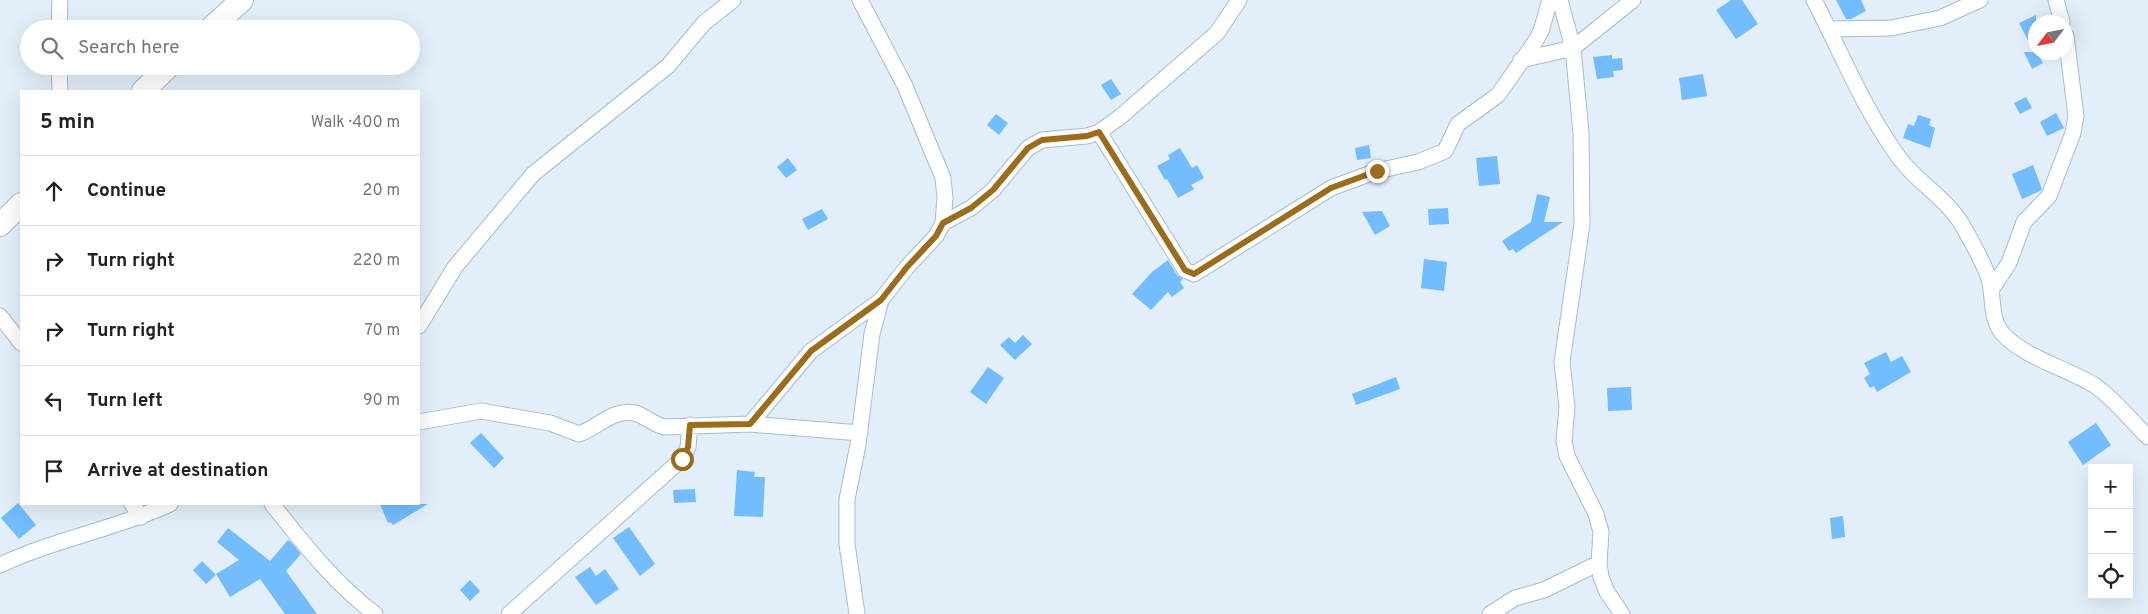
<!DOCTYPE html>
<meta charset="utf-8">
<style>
body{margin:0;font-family:Overpass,sans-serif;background:#f2f2f2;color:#222}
.controls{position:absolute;right:15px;bottom:15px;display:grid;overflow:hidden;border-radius:0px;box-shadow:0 5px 20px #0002}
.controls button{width:45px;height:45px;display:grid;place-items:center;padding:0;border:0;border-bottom:1px solid #e0e0e0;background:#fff;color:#222;font:25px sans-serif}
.compass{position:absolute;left:2028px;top:15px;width:45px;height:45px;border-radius:50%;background:#fff;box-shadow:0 5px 20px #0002;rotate:238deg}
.stop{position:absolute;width:15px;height:15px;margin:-11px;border:4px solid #9a6c1c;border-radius:50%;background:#fff}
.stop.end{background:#9a6c1c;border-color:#fff;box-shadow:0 1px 5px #0008}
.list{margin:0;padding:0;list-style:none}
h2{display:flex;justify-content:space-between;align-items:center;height:65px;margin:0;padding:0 20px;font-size:21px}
h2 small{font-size:16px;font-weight:400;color:#767676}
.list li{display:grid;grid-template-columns:32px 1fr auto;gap:15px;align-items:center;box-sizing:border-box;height:70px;padding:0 20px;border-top:1px solid #e0e0e0}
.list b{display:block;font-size:19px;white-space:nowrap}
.list em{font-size:16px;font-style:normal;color:#767676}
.icon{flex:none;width:28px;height:28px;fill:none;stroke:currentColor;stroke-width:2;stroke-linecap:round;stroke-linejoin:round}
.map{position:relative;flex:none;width:2148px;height:614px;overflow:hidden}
.search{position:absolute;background:#fff;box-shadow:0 5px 20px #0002;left:20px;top:20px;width:400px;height:55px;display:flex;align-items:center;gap:12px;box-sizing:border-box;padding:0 18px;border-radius:28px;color:#767676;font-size:19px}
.panel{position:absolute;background:#fff;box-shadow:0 5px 20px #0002;left:20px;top:90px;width:400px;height:415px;border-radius:0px}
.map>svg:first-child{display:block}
</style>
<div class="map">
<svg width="2148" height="614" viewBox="0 0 2148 614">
<rect width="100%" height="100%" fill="#e2effb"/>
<!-- building -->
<path fill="#73bcfd" d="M1731,0H1742L1758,24L1736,39L1716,10Z
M1836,0H1861L1866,11L1851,19H1846Z
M2036,15V52L2043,63L2032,69L2024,52H2034L2019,23Z
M1612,55V59L1622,58L1623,70L1613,71L1614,77L1597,79L1593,57Z
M1703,74L1707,96L1682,100L1679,78Z
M1111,79L1121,94L1111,100L1101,85Z
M2026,97L2032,108L2020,114L2014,103Z
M2056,113L2064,128L2047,136L2040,122Z
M996,114L1008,123L999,135L987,125Z
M1918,115L1931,119L1929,125L1935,128L1930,148L1903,138L1908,124L1914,126Z
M1369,145L1371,158L1357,160L1355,148Z
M1180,148L1192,168L1197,165L1204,178L1191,185L1194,189L1178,198L1167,179L1165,180L1157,166L1170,159L1168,155Z
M1497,156L1500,184L1479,186L1476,158Z
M788,158L797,170L786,178L777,167Z
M2033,165L2042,189L2040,191L2022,199L2012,174Z
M1537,194L1550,197L1544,222H1563L1516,253L1513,249L1509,251L1502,241L1531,222Z
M1448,208L1449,224L1429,225L1428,209Z
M822,209L828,219L808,230L802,219Z
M1382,211L1390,226L1375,235L1362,212Z
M1424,259L1447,262L1444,291L1421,288Z
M1168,260L1177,275L1183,279L1180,282L1184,288L1172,297L1168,292L1151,310L1132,294L1152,272Z
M1023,335L1032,344L1015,360L1000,345L1009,337L1015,343Z
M1886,352L1891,362L1902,356L1911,372L1877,392L1874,386L1870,388L1864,378L1870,374L1864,363Z
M988,367L1004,378L986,404L970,392Z
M1396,377L1400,389L1356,405L1352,394Z
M1631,387L1632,410L1608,411L1607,388Z
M2096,423L2111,445L2083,465L2068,442Z
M481,433L504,458L494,468L470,443Z
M737,470L755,472L754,477H765L763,517L734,516Z
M695,489L696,502L674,503L673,490Z
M18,503L36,525L19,539L1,518Z
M380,504H428L393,525L390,522L388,523Z
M1843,516L1845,537L1832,539L1830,518Z
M629,527L655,564L640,576L613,538Z
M228,528L270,561L288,540L291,542L301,554L286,571L317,614H285L260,579L230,597L216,574L239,560L217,542Z
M202,561L216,575L206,584L193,570Z
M590,567L596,576L605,569L619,589L596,605L575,577Z
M470,580L480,591L470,601L460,590Z"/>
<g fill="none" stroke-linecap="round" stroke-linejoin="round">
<!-- street casing -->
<g stroke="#a7bbcf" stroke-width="17">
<path id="street" d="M1560,0L1573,48L1581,133L1582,224L1562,362L1567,407L1564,441L1567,456L1596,514L1601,532L1599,563L1601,577L1607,592L1622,614
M1814,0C1842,54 1864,110 1900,159C1919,184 1949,200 1964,228C1973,244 1983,261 1989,279C1994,297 1990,318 2002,333C2023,357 2066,368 2094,385C2115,399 2130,420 2148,437
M2056,0L2062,22
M59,29L60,0
M1829,29L1891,28L1940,18L1980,0
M1521,60L1573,48L1633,0
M59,66L60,91
M1099,132L1185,270L1194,274L1331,188L1377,171L1418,162L1445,151L1458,124L1498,95L1535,42L1541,31L1550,0
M943,223L971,208L993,190L1028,148L1042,140L1087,136L1099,132L1120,117L1217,33L1239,0
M1991,290L2009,263L2024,222L2049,196L2073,133L2076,116L2066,36
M0,316L21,343
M419,326L455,267L533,174L668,66L704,23L733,0
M419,422L481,411L550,423L579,434C597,428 614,408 635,413C645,416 653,424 664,427L750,424L860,433
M750,424L811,351L881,300
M132,504L141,517
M272,504C304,544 334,583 375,614
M0,565C55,539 116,529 170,504
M509,614L682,459L688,447L690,425
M857,614L847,544V499L858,445L872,334L881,300L907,267L936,236L943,223L945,198L943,178L905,86L860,0
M1490,614L1515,598L1544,590L1599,563"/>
</g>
<!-- secondary casing -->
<g stroke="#a7bbcf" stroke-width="24">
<path id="secondary" d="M210,29L242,0
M143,91L169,66
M0,225L21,204"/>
</g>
<!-- street -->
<use href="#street" stroke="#fff" stroke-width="15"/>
<!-- secondary -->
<use href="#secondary" stroke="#fff" stroke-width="22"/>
</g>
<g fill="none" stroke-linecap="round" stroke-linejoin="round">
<!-- route -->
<path stroke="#9a6c1c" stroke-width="6" d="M682,459L688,447L690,425L750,424L811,351L881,300L907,267L936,236L943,223L971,208L993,190L1028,148L1042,140L1087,136L1099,132L1185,270L1194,274L1331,188L1377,171"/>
</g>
</svg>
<div class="controls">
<button>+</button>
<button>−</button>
<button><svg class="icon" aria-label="locate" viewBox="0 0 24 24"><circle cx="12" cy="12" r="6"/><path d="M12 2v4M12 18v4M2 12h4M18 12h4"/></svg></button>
</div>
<svg class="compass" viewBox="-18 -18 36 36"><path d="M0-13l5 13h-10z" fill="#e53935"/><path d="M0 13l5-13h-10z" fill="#767676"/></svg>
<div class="stop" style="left:682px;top:459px"></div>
<div class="stop end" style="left:1377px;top:171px"></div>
<div class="search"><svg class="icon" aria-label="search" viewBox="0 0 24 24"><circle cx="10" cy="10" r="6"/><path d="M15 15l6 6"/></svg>Search here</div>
<section class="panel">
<h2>5 min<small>Walk · 400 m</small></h2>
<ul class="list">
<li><svg class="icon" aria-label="ahead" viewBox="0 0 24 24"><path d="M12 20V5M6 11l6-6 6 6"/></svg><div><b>Continue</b></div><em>20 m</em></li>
<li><svg class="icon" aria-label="right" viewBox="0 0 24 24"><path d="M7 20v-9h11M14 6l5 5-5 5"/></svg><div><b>Turn right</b></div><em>220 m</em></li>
<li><svg class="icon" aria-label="right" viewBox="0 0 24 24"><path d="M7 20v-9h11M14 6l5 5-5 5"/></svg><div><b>Turn right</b></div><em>70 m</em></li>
<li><svg class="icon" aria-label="left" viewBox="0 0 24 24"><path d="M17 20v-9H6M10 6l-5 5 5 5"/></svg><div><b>Turn left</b></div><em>90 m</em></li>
<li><svg class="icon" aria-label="arrive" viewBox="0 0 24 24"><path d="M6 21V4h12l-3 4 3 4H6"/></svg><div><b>Arrive at destination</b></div></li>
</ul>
</section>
</div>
